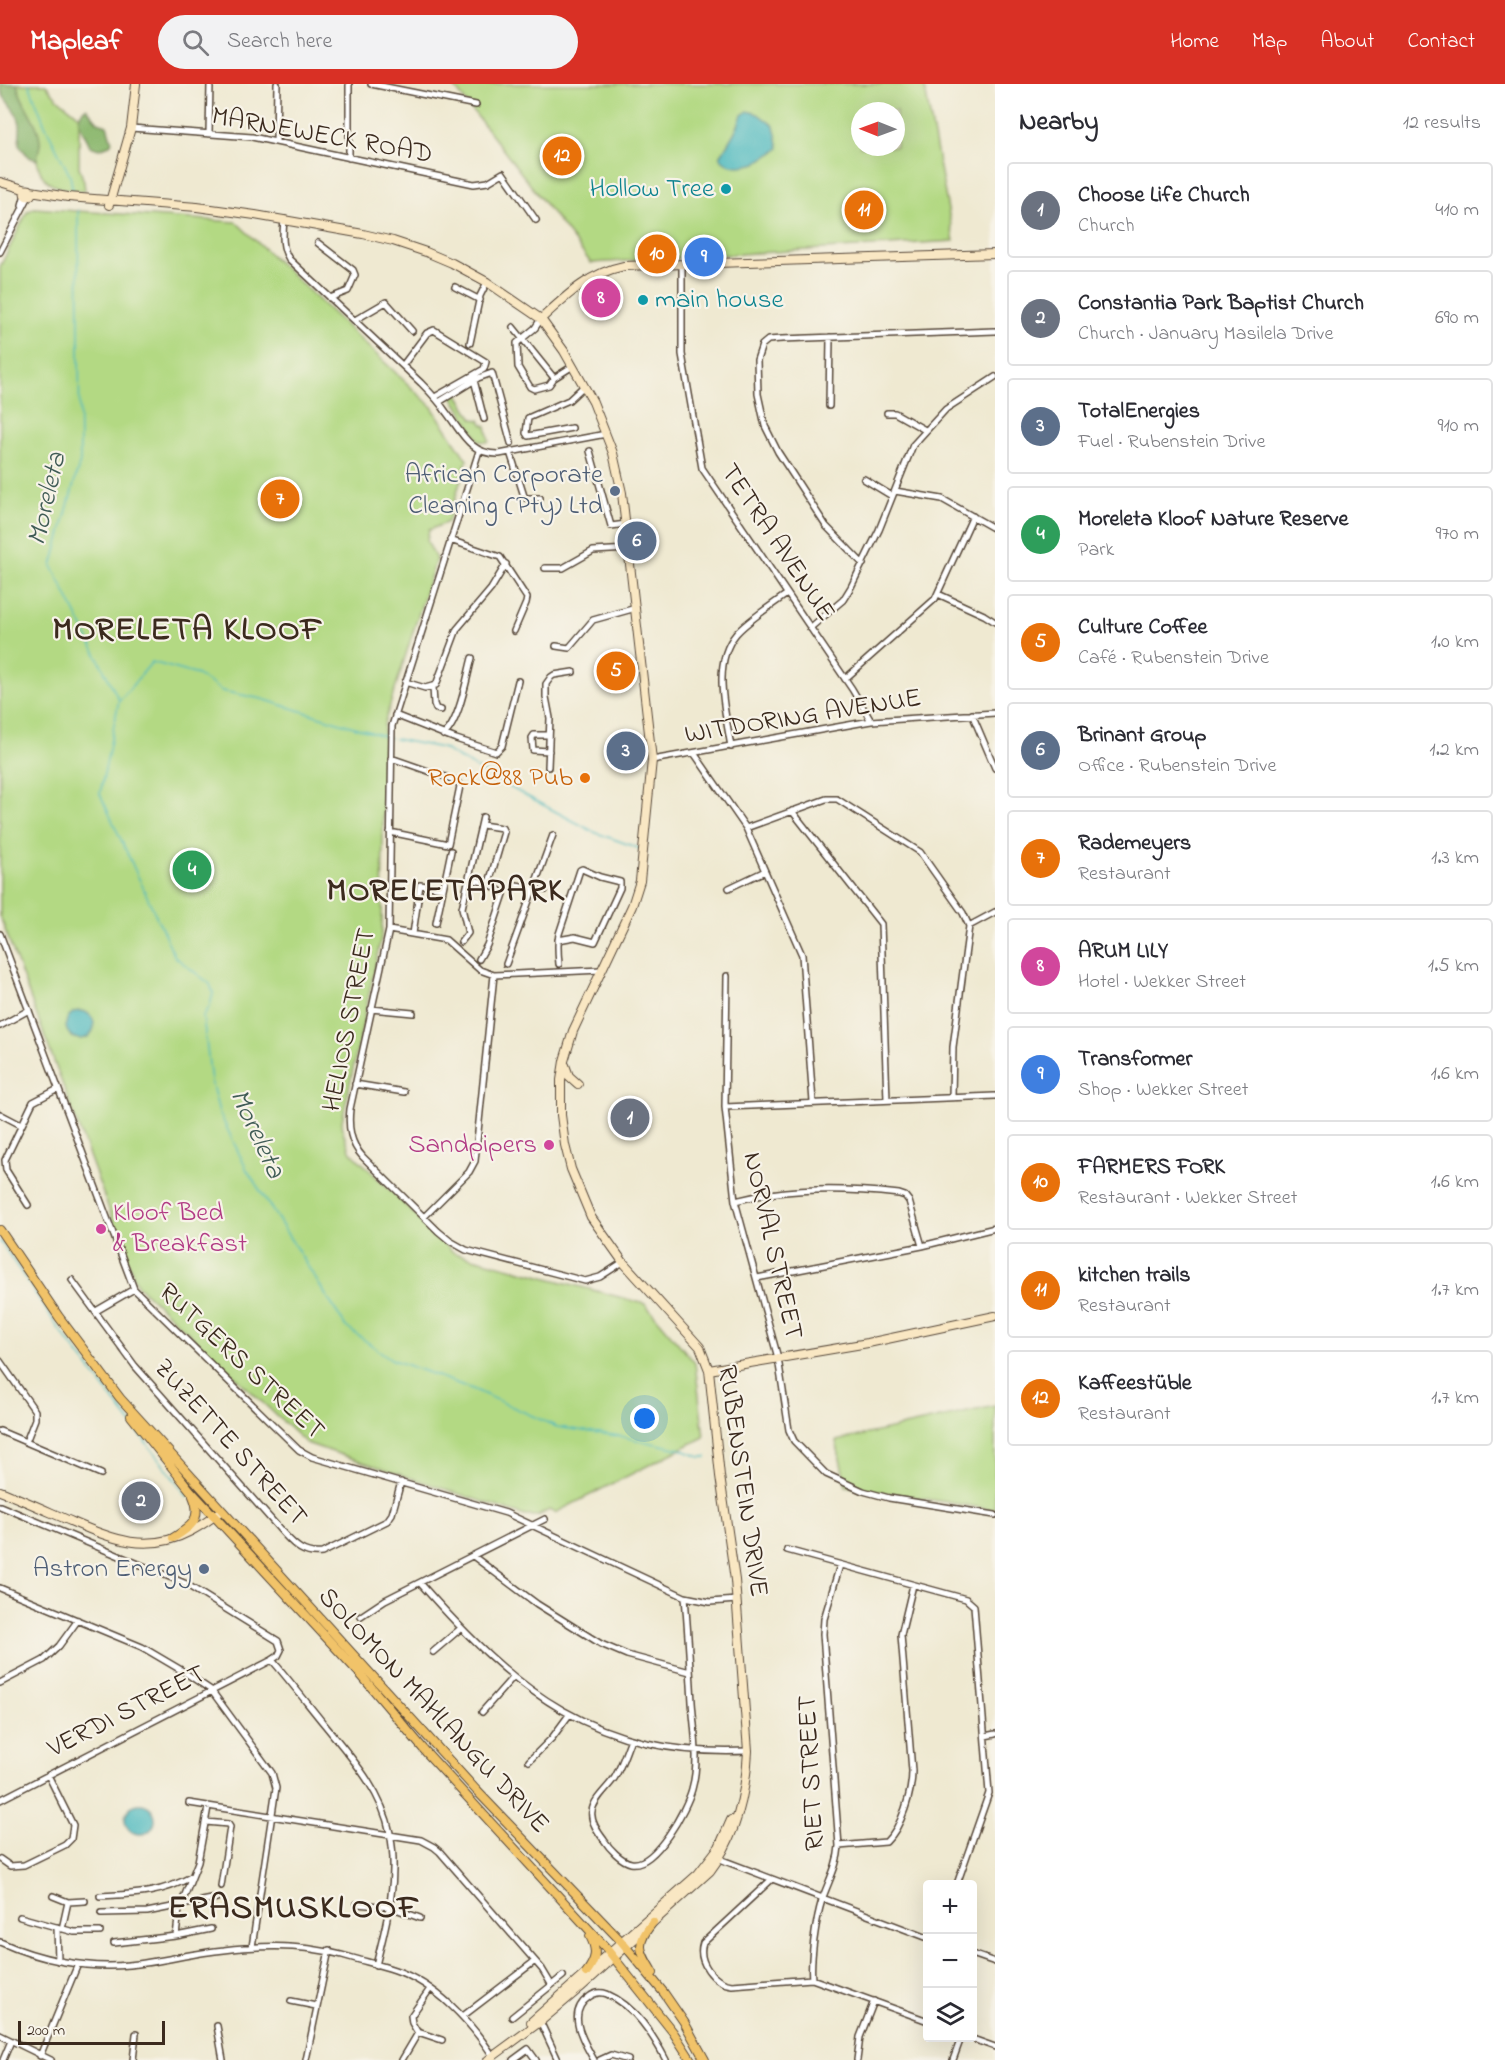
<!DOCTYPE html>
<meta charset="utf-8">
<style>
body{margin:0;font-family:"Indie Flower",sans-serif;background:#f2f2f3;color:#2b2b33}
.controls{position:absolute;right:18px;bottom:18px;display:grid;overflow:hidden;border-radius:6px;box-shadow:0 6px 24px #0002}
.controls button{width:54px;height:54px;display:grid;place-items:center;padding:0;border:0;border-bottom:2px solid #e1e1e2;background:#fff;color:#2b2b33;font:30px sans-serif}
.compass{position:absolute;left:851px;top:18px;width:54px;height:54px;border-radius:50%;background:#fff;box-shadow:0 6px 24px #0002;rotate:271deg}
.scale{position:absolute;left:18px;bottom:15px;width:147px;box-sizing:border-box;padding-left:6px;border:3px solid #3b2a1e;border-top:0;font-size:16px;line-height:21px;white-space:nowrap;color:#3b2a1e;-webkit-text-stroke:4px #f7f3e8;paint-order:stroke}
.you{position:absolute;left:645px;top:1335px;width:21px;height:21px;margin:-15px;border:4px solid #fff;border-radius:50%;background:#1a73e8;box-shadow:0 0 0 9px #1a73e833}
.badge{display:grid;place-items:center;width:39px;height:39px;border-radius:50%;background:#d93025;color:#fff;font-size:20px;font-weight:700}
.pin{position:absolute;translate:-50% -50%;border:3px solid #fff;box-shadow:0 2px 6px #0006}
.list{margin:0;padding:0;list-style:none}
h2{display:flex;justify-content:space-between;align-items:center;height:78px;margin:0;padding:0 24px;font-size:26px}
h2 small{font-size:20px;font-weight:400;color:#7c7c81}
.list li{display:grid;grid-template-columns:39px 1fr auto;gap:18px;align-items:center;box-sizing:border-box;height:96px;margin:0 12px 12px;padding:0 12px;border:2px solid #e1e1e2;border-radius:6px}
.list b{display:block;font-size:22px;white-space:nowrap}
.list p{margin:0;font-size:20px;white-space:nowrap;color:#7c7c81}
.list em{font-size:20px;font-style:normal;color:#7c7c81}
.icon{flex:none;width:33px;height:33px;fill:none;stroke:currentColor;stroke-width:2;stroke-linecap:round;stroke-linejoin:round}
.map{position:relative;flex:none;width:995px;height:1976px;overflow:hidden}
header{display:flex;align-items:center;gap:36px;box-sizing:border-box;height:84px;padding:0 30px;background:#d93025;color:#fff}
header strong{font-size:28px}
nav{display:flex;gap:33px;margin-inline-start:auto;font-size:21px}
.search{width:420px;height:54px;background:#f2f2f3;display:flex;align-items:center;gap:15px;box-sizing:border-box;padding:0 21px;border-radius:33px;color:#7c7c81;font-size:22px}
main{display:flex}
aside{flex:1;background:#fff}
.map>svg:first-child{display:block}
</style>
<header>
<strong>Mapleaf</strong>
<div class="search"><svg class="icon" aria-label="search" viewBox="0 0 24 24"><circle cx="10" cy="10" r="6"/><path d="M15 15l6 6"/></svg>Search here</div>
<nav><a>Home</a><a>Map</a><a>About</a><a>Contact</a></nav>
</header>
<main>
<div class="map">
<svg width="995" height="1976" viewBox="0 0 995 1976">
<rect width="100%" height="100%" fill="#f7f3e8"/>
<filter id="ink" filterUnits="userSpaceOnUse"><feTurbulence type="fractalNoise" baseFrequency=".0167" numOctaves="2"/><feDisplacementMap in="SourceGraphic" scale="12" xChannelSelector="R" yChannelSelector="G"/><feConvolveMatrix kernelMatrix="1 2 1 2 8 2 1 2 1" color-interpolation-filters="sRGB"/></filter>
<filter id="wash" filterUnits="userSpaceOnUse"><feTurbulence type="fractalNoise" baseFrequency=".008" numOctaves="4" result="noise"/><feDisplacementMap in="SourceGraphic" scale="24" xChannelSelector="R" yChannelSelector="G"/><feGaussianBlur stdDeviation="1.35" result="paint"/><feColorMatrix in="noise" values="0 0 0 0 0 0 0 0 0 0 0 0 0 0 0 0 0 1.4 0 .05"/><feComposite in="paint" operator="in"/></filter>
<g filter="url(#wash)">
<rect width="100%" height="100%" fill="#efe9d1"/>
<!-- green -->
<path fill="#b3d983" stroke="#778250" stroke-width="1.5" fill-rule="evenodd" d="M17,0H46C55,15 67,21 79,32V83L84,98L85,107C61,106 39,102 37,74C36,63 41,60 37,47C32,30 20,18 17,0Z
M452,0H924L954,157L591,179ZM860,27H896V63H860Z
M34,124L236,138L432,323L467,376L448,438L429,446L427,457L436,475L384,640L382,849L342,1037L343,1048L351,1068L454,1169L645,1220L695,1279L704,1353L555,1429L549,1426L538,1432H525L306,1359L137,1201L0,832V183L27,128Z
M456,307L473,335L480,336L482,340L486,342L489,357L487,358L479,357L451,310Z
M995,1322V1426L846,1402L836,1357Z"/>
<!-- forest -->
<path fill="#8eb971" stroke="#647248" stroke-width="1.5" d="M0,0H17C21,21 39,38 40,57C41,63 37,69 37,76L29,73L19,61C19,54 21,46 20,40C18,24 0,16 0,0Z
M86,24L98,38L107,41L112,58L110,61L99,65L90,62C86,50 70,34 86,24Z"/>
<!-- water -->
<path fill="#48b8bd" stroke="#42716e" stroke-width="1.5" d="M748,27L758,30L774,42L779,64C773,71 763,72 757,79C742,82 731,86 720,73L737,44L742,31Z
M66 941a14 14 0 1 1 28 0a14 14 0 1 1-28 0Z
M125 1735a15 15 0 1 1 30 0a15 15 0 1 1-30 0Z"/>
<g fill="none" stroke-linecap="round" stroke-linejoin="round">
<!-- stream -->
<path stroke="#48b8bd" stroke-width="1.5" d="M29,0L45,41L70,92L73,107
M78,126L80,377L52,482L119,616L100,710L175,873L210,900L213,909L210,922L203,932L211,997L219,1028L247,1086L346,1243L391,1275L475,1306L557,1343L619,1352L680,1365L700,1373H706
M120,616L152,578L198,591L222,607L262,615L390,654
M395,655L442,664L502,699L594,748L641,765
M0,1157L57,1242L188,1413"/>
</g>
</g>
<g filter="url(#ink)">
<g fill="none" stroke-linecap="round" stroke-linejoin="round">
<!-- street casing -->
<g stroke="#564739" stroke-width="8">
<path id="street" d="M371,0L476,21
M131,44L252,53L474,100L488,98L503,89L536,136
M209,49L210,0
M276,58L277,0
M349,74V0
M22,121L25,110
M284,135C283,149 281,163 289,175L421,299C430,308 439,317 446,328C461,347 470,371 499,370L606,350
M318,159L353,186L355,191L348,207L330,214
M0,168L29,112
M682,180V270L702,384L852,605L871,637
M455,203L480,216
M541,235L535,244L517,259L518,283L530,303L534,305L549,301L554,294L573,282
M355,236L386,218L412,247
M513,243L554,294
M470,259L480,212L487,198
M403,281L427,249L434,246L486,278L484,285L435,313
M474,296L484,335
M439,318L478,294L492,289L511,359
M829,322L830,253
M887,329H895L925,346
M572,344L528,352L526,349L528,334L569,316L584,302
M479,367L392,642L389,846L350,1025C348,1043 350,1059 363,1073L438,1147L450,1157L466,1166L585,1197L600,1193L623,1178
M590,367L611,442L626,440
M510,368L524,412L526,414H540
M864,395L892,412
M895,407L942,415L995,445
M450,456L500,473L527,514L526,519L514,547
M863,480L826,442L778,368L765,342L758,310L757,276L762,261L768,256L782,255L995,247
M545,484H563L593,467L629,465
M938,510L984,531L995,538
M810,544L843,516L851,503L879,446L913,361L946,325L995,293
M556,562L569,564L593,536L636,524
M845,595L935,515L973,432
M405,598L425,604L436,601L457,545L491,505L506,480
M433,603L434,620L436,625L441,626
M972,630L995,684
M395,631L456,655L496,668L502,662L518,597
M443,651C459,641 467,592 472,574
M731,663C726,629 711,580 736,550C747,537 772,521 787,510
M549,667L533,666L532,654L534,651H549
M694,669L746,744L802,871L813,1018
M652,676L871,637L995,629
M548,683L550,634L546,613V600L551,593L554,591L573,588
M792,727L881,840L887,1016
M482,741L502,744L504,748L489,799
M746,744L826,715H837L920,768L963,829L969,842
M390,748L448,760L460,702L457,697L391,674
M469,795L489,799L504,810L487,861L479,875
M516,801L545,806
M729,804L765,787
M436,839L451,767
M389,846L446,856L480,886L494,891L601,886
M0,850L134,1205L299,1366L312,1373L506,1429L685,1513L710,1518L737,1516
M413,850L420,801L443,804
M558,856L575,853L595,858L620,804V798L600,793L582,785L580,786L559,850C557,860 558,870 559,880
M461,858L468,849L462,824L483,733
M506,880L553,751
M727,892L725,1023L735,1117L778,1274L789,1346L794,1357L826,1390L863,1407L889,1414L995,1431
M371,925L413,929
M0,942L29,926
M355,1000L404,1008
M952,1013L953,963L969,842L995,828
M725,1023L995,1012
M0,1030L21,1041
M735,1117C789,1103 844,1104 899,1110L905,1112L909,1117L922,1162
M28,1121L6,1086L5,1076L33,1018L58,1005
M424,1133L469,1088L475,1077L494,891
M757,1194L922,1162L995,1144
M72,1196L135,1282L284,1450C295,1462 304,1471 322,1469L387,1437L392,1430L401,1398
M96,1227L134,1205
M0,1277L35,1327V1335L26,1358
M0,1347L101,1390
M0,1422L184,1499L278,1557L281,1566L278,1572L272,1576L0,1716
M787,1466L966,1515L974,1522L989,1709L957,1800
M473,1472L537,1520L601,1560L627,1571L690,1588
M421,1500C515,1607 596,1674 748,1667
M0,1504L142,1563L181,1586L211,1606L272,1689L276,1704L252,1863
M361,1532L385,1516L545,1435
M433,1568L460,1545
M272,1576C290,1597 307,1619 324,1640C351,1673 382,1707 390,1749C399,1793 387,1838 376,1881
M0,1599L44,1576L59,1562L78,1536
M482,1628L513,1593
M985,1652L995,1650
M631,1655C626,1667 622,1681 615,1693C609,1703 594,1714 592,1727C590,1737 598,1748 604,1756C609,1764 621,1777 631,1779C655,1784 687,1724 692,1705C700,1677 694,1647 692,1618C690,1583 688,1548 685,1513
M529,1677L552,1654L569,1631
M189,1719L421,1756L434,1763L440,1768L542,1885L551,1900
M206,1738L228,1740L230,1743L221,1802
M839,1762L886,1758C902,1743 912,1708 912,1687L901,1551L913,1501
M717,1774L928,1854
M0,1775L10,1782L24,1781L65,1761L71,1755L73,1741L48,1691
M772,1795L703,1859C697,1877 713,1899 732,1901L812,1895L928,1937
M53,1812L68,1818
M100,1812C134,1810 160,1810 191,1793
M357,1820L390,1823L420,1834
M101,1829L147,1828L217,1814
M20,1833L74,1848H100
M57,1843L58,1877
M62,1845L68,1818L85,1817
M176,1852L211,1845
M0,1858C40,1876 86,1885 129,1881C161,1878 192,1869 224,1866C275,1860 311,1861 360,1876C371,1879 383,1882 395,1886C436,1900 470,1937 493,1972
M114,1859L176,1852L179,1826L198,1778L208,1723
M972,1870L995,1878
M812,1895C810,1876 816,1835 822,1816C828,1798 838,1781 839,1762L823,1550L824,1535L840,1481
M291,1917L316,1922
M463,1932L535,1877
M512,1933L563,1892
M540,1937L558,1976
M217,1942L223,1976
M418,1948L442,1956
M0,1951L51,1976
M970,1954L995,1963
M40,1972L78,1880
M3,1976L11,1957
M133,1976L136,1950
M306,1976L329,1866
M402,1976L418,1949L412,1939L411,1932L430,1905
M513,1976L528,1965L536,1976
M594,1976C584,1958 565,1929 589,1913C594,1909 601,1908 607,1910C635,1922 653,1951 666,1976
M600,1976L611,1971L628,1976
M857,1976L860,1953L874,1917
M953,1976L961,1954"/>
</g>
<!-- secondary casing -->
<g stroke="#564739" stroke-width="10">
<path id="secondary" d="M0,98L27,106
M24.5 109a3.5 3.5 0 1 1 7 0a3.5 3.5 0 1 1-7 0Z
M31,107L68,113L197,123L255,131L363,150L393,157L426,168L452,179L487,198L541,235L564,267L593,318L613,369L622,409L652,676L640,797L632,822L573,947L564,977L561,996V1031L565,1061L571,1085L591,1133L623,1178L700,1263L709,1286L720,1392L735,1496L748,1667C746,1709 736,1753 710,1787L580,1904L541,1937L488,1976
M109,121L131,44L136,0
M541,235C566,212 589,189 624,182L995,170
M565,981L569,992L578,1000
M709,1286L868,1259L995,1232
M0,1407C23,1416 45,1426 68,1436C110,1454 146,1471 191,1447C200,1442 210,1436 218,1429
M531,1938L698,1790L719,1763L731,1736"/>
</g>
<!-- primary casing -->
<g stroke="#564739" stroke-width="10">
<path id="primary" d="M0,1146L59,1233L120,1314L477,1707L621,1857L664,1909L684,1938L705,1976
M131,1332L190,1406L361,1591L426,1668L606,1864L673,1948L691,1976
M173,1454C191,1443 203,1435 193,1412
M653,1838C635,1860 639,1866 653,1889
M586,1889C596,1876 598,1867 590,1852"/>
</g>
<!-- street -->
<use href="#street" stroke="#fff" stroke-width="5"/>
<!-- secondary -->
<use href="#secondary" stroke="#f9e7c3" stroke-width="8"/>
<!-- primary -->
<use href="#primary" stroke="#f1c369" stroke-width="8"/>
</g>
</g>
<!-- markers -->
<g fill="#0f9aa8" stroke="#f7f3e8" stroke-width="2">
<circle cx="726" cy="105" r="6"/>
<circle cx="643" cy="216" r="6"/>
</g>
<g fill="#5c6f8a" stroke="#f7f3e8" stroke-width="2">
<circle cx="615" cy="407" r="6"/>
<circle cx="204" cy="1485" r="6"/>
</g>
<circle fill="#e8710a" stroke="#f7f3e8" stroke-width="2" cx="585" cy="694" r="6"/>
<g fill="#d1479c" stroke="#f7f3e8" stroke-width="2">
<circle cx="549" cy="1061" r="6"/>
<circle cx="101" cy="1145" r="6"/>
</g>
<g text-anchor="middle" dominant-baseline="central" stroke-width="4.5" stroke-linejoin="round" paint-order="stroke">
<!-- street labels -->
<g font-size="27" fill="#3b2a1e" stroke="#f7f3e8">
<text transform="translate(322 52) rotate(10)">MARNEWECK ROAD</text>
<text transform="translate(777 459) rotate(56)">TETRA AVENUE</text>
<text transform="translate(803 633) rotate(-9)">WITDORING AVENUE</text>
<text transform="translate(350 936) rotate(-79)">HELIOS STREET</text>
<text transform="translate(772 1162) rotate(77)">NORVAL STREET</text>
<text transform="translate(241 1278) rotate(43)">RUTGERS STREET</text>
<text transform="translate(230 1359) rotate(48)">ZUZETTE STREET</text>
<text transform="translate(742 1397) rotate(82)">RUBENSTEIN DRIVE</text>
<text transform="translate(433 1627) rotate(47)">SOLOMON MAHLANGU DRIVE</text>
<text transform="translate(127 1628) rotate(-27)">VERDI STREET</text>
<text transform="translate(812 1689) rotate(-93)">RIET STREET</text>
</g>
<!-- culture labels -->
<g font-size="27" fill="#0d838f" stroke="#f7f3e8" text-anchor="end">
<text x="714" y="105">Hollow Tree</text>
<text x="655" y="216" text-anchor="start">main house</text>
</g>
<!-- service labels -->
<g font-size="27" fill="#4e5e75" stroke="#f7f3e8" text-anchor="end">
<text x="603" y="391">African Corporate<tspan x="603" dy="31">Cleaning (Pty) Ltd</tspan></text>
<text x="192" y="1485">Astron Energy</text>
</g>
<!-- food labels -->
<g font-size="27" fill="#c56008" stroke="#f7f3e8" text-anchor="end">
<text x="573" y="694">Rock@88 Pub</text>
</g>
<!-- hotel labels -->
<g font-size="27" fill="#b23c85" stroke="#f7f3e8" text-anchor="end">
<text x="537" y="1061">Sandpipers</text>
<text x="113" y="1129" text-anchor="start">Kloof Bed<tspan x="113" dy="31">&amp; Breakfast</tspan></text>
</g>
<!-- water labels -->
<g font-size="28" font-style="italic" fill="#405c56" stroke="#f7f3e8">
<text transform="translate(48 415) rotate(-77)">Moreleta</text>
<text transform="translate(256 1050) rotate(65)">Moreleta</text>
</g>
<!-- district labels -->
<g font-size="33" font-weight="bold" letter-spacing="1.5" fill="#3b2a1e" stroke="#f7f3e8">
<text x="188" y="547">MORELETA KLOOF</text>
<text x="446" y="808">MORELETAPARK</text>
<text x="294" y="1825">ERASMUSKLOOF</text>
</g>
</g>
</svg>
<div class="controls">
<button>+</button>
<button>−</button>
<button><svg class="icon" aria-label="layers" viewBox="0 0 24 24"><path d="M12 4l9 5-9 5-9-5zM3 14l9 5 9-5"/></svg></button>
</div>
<svg class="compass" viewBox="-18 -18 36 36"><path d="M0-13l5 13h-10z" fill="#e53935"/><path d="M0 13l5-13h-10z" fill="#7c7c81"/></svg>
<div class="scale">200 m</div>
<div class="you"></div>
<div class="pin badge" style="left:630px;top:1034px;background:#6b7280">1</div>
<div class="pin badge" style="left:141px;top:1417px;background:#6b7280">2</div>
<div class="pin badge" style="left:626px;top:667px;background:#5c6f8a">3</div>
<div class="pin badge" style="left:192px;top:786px;background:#2e9e5b">4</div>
<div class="pin badge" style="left:616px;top:587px;background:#e8710a">5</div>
<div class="pin badge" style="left:637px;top:457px;background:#5c6f8a">6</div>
<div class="pin badge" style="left:280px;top:415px;background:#e8710a">7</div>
<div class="pin badge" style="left:601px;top:214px;background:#d1479c">8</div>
<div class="pin badge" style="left:704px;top:173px;background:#3f7fe0">9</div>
<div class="pin badge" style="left:657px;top:170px;background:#e8710a">10</div>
<div class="pin badge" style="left:864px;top:126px;background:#e8710a">11</div>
<div class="pin badge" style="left:562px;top:72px;background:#e8710a">12</div>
</div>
<aside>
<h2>Nearby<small>12 results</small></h2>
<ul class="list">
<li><span class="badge" style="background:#6b7280">1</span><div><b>Choose Life Church</b><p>Church</p></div><em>410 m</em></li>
<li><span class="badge" style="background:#6b7280">2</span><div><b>Constantia Park Baptist Church</b><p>Church · January Masilela Drive</p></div><em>690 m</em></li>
<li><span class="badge" style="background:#5c6f8a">3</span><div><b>TotalEnergies</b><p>Fuel · Rubenstein Drive</p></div><em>910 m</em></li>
<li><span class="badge" style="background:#2e9e5b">4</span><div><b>Moreleta Kloof Nature Reserve</b><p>Park</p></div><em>970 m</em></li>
<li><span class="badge" style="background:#e8710a">5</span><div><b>Culture Coffee</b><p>Café · Rubenstein Drive</p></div><em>1.0 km</em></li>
<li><span class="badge" style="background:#5c6f8a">6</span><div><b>Brinant Group</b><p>Office · Rubenstein Drive</p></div><em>1.2 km</em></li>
<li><span class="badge" style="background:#e8710a">7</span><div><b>Rademeyers</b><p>Restaurant</p></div><em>1.3 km</em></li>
<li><span class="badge" style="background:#d1479c">8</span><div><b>ARUM LILY</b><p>Hotel · Wekker Street</p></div><em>1.5 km</em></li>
<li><span class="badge" style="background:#3f7fe0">9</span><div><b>Transformer</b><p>Shop · Wekker Street</p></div><em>1.6 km</em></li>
<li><span class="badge" style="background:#e8710a">10</span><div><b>FARMERS FORK</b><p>Restaurant · Wekker Street</p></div><em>1.6 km</em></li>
<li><span class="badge" style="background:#e8710a">11</span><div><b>kitchen trails</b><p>Restaurant</p></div><em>1.7 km</em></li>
<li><span class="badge" style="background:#e8710a">12</span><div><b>Kaffeestüble</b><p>Restaurant</p></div><em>1.7 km</em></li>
</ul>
</aside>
</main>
